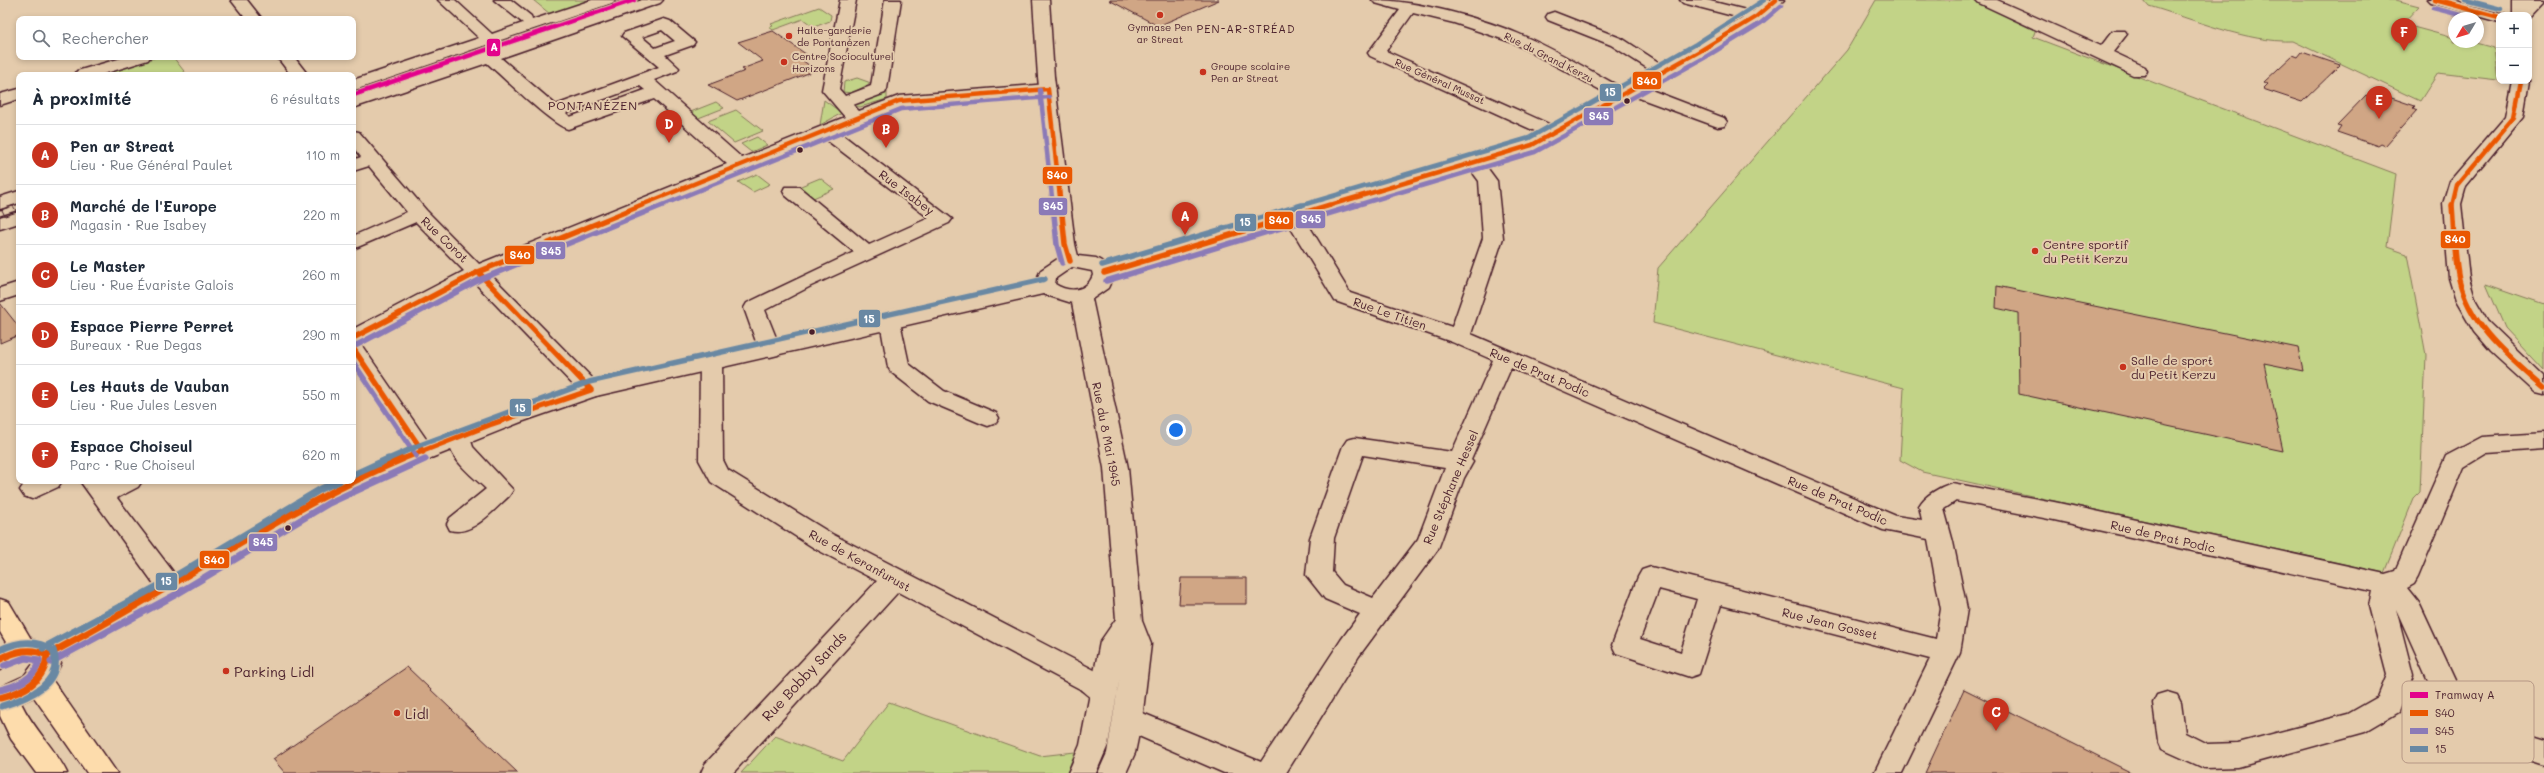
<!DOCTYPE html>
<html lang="fr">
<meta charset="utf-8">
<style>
body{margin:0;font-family:Mali,sans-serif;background:#f2f2f3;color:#1f2937}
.controls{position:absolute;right:12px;top:12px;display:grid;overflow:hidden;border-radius:8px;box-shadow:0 2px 6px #0003}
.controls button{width:36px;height:36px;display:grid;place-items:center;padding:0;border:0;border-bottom:1px solid #e0e1e3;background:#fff;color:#1f2937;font:20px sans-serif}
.compass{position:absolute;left:2448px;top:12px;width:36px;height:36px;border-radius:50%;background:#fff;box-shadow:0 2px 6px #0003;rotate:232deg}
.you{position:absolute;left:1176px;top:430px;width:14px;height:14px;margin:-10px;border:3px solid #fff;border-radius:50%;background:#1a73e8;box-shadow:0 0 0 6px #1a73e833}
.badge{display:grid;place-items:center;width:26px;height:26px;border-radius:50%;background:#c8321e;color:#fff;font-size:13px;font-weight:700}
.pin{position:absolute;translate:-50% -33px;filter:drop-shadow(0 1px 2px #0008)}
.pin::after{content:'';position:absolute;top:21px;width:14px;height:12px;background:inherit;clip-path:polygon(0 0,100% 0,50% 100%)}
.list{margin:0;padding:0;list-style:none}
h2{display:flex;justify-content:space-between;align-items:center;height:52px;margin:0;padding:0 16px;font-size:17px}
h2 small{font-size:13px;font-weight:400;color:#747a83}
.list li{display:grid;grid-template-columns:26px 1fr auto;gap:12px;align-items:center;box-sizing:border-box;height:60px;padding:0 16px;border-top:1px solid #e0e1e3}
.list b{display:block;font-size:15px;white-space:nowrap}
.list p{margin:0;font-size:13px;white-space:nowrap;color:#747a83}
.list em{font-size:13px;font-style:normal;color:#747a83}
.icon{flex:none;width:22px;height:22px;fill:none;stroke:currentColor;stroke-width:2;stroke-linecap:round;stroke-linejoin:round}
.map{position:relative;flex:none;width:2544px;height:773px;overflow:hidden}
.search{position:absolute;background:#fff;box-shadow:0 2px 6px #0003;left:16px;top:16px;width:340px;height:44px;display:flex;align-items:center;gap:10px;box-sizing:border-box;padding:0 14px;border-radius:8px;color:#747a83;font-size:15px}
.panel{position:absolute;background:#fff;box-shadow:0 2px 6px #0003;left:16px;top:72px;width:340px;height:412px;border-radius:8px}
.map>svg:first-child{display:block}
</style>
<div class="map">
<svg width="2544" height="773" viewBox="0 0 2544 773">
<rect width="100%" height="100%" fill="#e4cbac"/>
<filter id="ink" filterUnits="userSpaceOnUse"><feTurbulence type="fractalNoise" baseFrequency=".025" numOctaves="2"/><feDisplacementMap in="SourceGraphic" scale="8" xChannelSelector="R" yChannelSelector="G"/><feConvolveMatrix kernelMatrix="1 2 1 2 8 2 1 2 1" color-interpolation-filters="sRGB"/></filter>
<g filter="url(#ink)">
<!-- green -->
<path fill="#c2d387" stroke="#867959" d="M533,0H593L550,14Z
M1876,0H1975L2037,26L2033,37L2396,174L2387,247L2407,254L2426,355L2420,492L2414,498L2384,573L1922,472L1900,460L1904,388L1653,323L1658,268L1847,50Z
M2144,0H2396L2419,6L2402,24L2454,38V42H2472L2494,48L2498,80L2438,73L2420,101L2293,41C2248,43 2193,19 2149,6Z
M819,7L831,15L830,21L814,27L803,19L773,30L769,27L773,26L771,24Z
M157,57H173L187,75H97Z
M857,78L871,83L852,93L843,92L844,82Z
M884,92H887V99L860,107L853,106Z
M824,100L842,113L820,125Z
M716,102L724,108L696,119L688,113Z
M736,110L763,131L734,143L708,121Z
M757,137L767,145L751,152L741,144Z
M757,174L770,184L753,192L738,182Z
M820,178L834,189L811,199L796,188Z
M2486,284L2544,304V370L2505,328Z
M889,702L1040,756L1075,752L1067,773H741L775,736L843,761Z"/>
<!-- building -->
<path fill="#d0a685" stroke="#4a1f2b" d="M1109,0H1219L1158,26Z
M773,31L810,57L802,60L810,66L806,68L811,72L737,101L708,85L745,71L742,69L763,61L738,42Z
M2302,52L2340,65L2302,102L2263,89L2268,84L2264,82L2293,55L2298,57Z
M2374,92L2415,106L2413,108L2417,110L2385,146L2381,144L2378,146L2337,132L2341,126L2337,125L2366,95L2370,97Z
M1997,286L2298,348L2303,371L2264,363L2283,451L2019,394L2018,313L1996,308Z
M0,303L19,327V335L0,343Z
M1181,578H1247V604H1179Z
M407,667L518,773H285L273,759Z
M1964,689L2132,773H1925Z"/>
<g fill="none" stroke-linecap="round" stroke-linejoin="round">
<!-- street casing -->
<g stroke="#4a1f2b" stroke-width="3">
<path id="street" d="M231,0H247L262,19H246Z
M438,0H455L492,34L523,23L494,0H511L531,16L532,20L592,0H615L612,3L353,91V80L479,38Z
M640,0H663L660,3L501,58L556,105L659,67L622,36L624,33L664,19L670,21L695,42L693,45L665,55L679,68L677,71L654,80L742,158L845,117L822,90L840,0H856L839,89L845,96L871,86L885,0H901L887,89L885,93L853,105L859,111L899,96L1048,84L1054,85L1056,89L1054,93L1048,94L902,106L839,132L952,219L949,223L811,286L765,310L781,350L778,355L770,357L762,355L759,350L744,308L747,303L854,252L785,195L783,191L785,187H799L869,245L929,218L824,138L490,274L599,385L602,390L599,395L591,397L583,395L474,282L360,343L435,452L431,458L423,460L415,458L353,364V329L464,271L416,222L353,249V236L407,212L369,166L353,171V160L361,157L353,147V131L359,132L426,210L479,264L727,164L654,99L568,129C553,126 502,76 487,63L353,108V97ZM662,30L675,41L655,48L642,37ZM640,86L645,90L570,117L566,113Z
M1372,0C1416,0 1486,19 1526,37C1560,52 1592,72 1624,89L1632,84L1638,85L1724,118L1727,122L1724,126L1718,127L1631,95L1629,99H1617L1514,43L1454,23L1413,13L1386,51L1560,129L1563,133L1560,137H1548L1370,56L1368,53L1400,10L1375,3Z
M1680,0H1706L1762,14L1764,17L1756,22L1683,3Z
M1976,0H1997L2101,46L2113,31H2125L2127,34L2113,52L2145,67L2147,71L2145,75H2133L1979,3Z
M2427,0H2453L2505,15H2499V22L2430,3Z
M2529,0H2544V2L2529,18V15H2515Z
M1554,12L1623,39L1672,71L1664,76L1658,75L1611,45L1548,20L1546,17L1548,14Z
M125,57H150L148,60L100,75H75L77,71Z
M277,57H294L308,75H291Z
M19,89V99L0,105V94Z
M1474,157L1480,158L1497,181L1503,238L1471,334L1896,516L1922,520L1919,506C1925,495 1940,487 1952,483L2054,502L2385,574L2395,571L2446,456L2482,437L2544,433V449L2487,453L2464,467L2418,577L2414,584L2407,588L2419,603L2473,719L2544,741V765L2453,736L2396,609L2413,675L2399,712L2365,732L2238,767L2204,768L2162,749L2158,740L2153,703L2157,695L2167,692L2177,695L2181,703L2185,733L2207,744L2238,743L2348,714L2378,697L2387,675L2369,606L2372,591L2054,520L1956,501L1944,509L1953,542L1967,609L1960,653L1902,773H1874L1930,659L1721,605L1699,674L1690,677L1625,656L1616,653L1612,645L1638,577L1642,570L1651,567L1936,639L1941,609L1928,539L1883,530L1511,368L1471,460L1473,462L1464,478L1438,549L1359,656L1286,773H1224L1118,727L1114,719L1118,711L1128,707L1261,762L1341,640L1360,614L1325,599L1306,575L1310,538L1343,446L1347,440L1355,438L1452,452L1493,360L1452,342L1335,301L1283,215L1286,211H1300L1350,293L1452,327L1483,238L1479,181L1465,162L1468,158ZM1363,455L1445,468L1418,539L1373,598L1343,585L1332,572L1334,538ZM1659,589L1697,599L1681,652L1640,639Z
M19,191V203L0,209V197Z
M19,211V223L0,229V217Z
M19,282V295L0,301V288Z
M890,315L897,317L900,322L909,364L944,391L996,413L999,418L996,423L988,426L980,423L928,401L891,372L888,367L880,322L883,317Z
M711,356L719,358L722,363L723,460L728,470L832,534L1100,673L1114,685L1118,693L1114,701C1098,706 1092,699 1080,689L898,592L733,773H701L705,764L877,581L814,548L711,482L699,460L700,363L703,358Z
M460,430L468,432L473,447L513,490L509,496C494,509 472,537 450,530L447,524L450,518L486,489C473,476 440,453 452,432Z
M29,481H62L58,487L32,499L24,496L20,490L24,484Z
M80,481H142L138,487L117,498L180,581L184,588L180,595L171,598L162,595Z"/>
</g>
<!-- secondary casing -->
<g stroke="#4a1f2b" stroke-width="3">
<path id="secondary" d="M1033,0H1049L1054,77L1075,244L1078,256L1096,258L1108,265L1526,141L1694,48L1750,14L1767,0H1784L1762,20L1706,54L1538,149L1113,277L1108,288L1092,299L1128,468L1142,621L1151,644L1142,719L1135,753L1126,773H1098L1107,753L1120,676L1108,745L1096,773H1068L1080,745L1100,642L1116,619L1104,468L1072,303L1043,294L596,396L521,422L431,458L333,502L180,595L56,663L47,666L38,663L34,655L38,647L162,581L317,490L337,481H353V474L415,446L583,385L1035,283L1041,270L1059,258L1055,244L1038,77ZM1072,267L1092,271L1093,275C1087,292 1069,293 1055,284L1056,278Z
M2513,0H2529V15H2513Z
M2529,80V81L2523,117L2466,186L2461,204L2469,278L2476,301L2489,323L2544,376V395L2536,393L2491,352L2474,332L2456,301L2449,278L2443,204L2450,181L2506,116L2513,81Z"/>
</g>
<!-- primary casing -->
<g stroke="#4a1f2b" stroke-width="3">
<path id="primary" d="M0,599L9,602L31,639L56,647L61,663L53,681L117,773H87L34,697L21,703C34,730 55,748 67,773H36L11,739L0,716V687L24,676L34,663V660L20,661L0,670V647L7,644L0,632Z"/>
</g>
<!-- street -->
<use href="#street" fill="#e4cbac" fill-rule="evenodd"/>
<!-- secondary -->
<use href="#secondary" fill="#e4cbac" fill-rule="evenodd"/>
<!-- primary -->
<use href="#primary" fill="#fddcac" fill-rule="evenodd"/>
<!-- tram -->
<path stroke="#4a1f2b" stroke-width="1" d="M623,0L562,21L567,25L641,0
M554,23L559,28L470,58L465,53Z
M456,56L461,61
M456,56L356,90L361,95L461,61
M456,56L465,53L470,58L461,61
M13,206L17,212L5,216L2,210Z"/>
<!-- bus-1-far2 casing -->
<g stroke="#e4cbac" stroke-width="7">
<path id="bus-1-far2" d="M2435,0L2499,17
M1048,89L1061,206
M639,206L899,101L1048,89
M1327,206L1532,145L1700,51L1756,17L1776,0
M2452,206L2457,185L2514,117L2521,81"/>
</g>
<!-- bus-1-far1 casing -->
<g stroke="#e4cbac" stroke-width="8">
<path id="bus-1-far1" d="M1061,205L1065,244L1070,261
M2452,205C2454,229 2454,255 2459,279C2470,327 2509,357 2544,388
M1104,273L1330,205
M353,338L478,272L642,205
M353,348L423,452
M400,460L489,425L591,390L478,272"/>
</g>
<!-- bus-1 casing -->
<g stroke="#e4cbac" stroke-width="10">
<path id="bus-1" d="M47,655C167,593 278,512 402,459
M0,659C16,651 30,647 47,655C45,682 23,692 0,698"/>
</g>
<!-- bus-2-far2 casing -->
<g stroke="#e4cbac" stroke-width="7">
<path id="bus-2-far2" d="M2433,8L2472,18
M1040,90L1053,206
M660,206L901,109L1049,97
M1354,206L1535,152L1704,58L1761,23L1781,6"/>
</g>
<!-- bus-2-far1 casing -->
<g stroke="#e4cbac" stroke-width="8">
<path id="bus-2-far1" d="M1053,205L1057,245L1062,263
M1106,281L1357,205
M357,345L481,279L663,205
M353,362L416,456
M423,460L426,459"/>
</g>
<!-- bus-2 casing -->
<g stroke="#e4cbac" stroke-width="10">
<path id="bus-2" d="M51,662L175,595L329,503L425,459
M0,690C16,686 36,679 39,660L25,658L4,666"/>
</g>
<!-- bus-3-far2 casing -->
<g stroke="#e4cbac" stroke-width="7">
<path id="bus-3-far2" d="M2466,0L2501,9
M1299,206L1529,138L1696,44L1764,0"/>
</g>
<!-- bus-3-far1 casing -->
<g stroke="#e4cbac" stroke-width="8">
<path id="bus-3-far1" d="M1102,265L1302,205
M386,460L420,445L589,382L1045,279"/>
</g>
<!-- bus-3 casing -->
<g stroke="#e4cbac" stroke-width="10">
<path id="bus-3" d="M353,475L388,459
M43,648L167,581L321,489L339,481
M0,650C18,641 35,639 53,650C65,683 28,698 2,706"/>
</g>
<!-- bus-1-far2 -->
<use href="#bus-1-far2" stroke="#ea5701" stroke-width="4.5"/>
<!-- bus-1-far1 -->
<use href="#bus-1-far1" stroke="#ea5701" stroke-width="5.5"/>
<!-- bus-1 -->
<use href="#bus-1" stroke="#ea5701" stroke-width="7"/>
<!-- bus-2-far2 -->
<use href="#bus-2-far2" stroke="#8b7ab7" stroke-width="4.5"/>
<!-- bus-2-far1 -->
<use href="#bus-2-far1" stroke="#8b7ab7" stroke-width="5.5"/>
<!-- bus-2 -->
<use href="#bus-2" stroke="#8b7ab7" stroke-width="7"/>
<!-- bus-3-far2 -->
<use href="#bus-3-far2" stroke="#6988a3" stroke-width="4.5"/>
<!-- bus-3-far1 -->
<use href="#bus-3-far1" stroke="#6988a3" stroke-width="5.5"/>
<!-- bus-3 -->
<use href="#bus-3" stroke="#6988a3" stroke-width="7"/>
<!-- tram-1 casing -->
<g stroke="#e4cbac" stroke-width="7">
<path id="tram-1" d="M353,95L634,0"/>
</g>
<!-- tram-1 -->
<use href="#tram-1" stroke="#e3028c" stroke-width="4.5"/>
</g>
</g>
<!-- markers -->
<g fill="#c8321e" stroke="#e4cbac" stroke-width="1.5">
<circle cx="1160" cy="15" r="4"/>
<circle cx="789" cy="36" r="4"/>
<circle cx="784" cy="62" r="4"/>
<circle cx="1203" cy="72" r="4"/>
<circle cx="2035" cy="251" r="4"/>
<circle cx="2123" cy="367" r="4"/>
<circle cx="226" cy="671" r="4"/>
<circle cx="397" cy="713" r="4"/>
</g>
<g fill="#4a1f2b" stroke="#e4cbac" stroke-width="1.5">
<circle cx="1627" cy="101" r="3.5"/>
<circle cx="800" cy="150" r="3.5"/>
<circle cx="812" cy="332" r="3.5"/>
<circle cx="288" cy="528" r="3.5"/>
</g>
<g text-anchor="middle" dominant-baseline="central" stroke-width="4" stroke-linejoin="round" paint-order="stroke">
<!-- far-poi labels -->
<g font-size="10" fill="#4a1f2b" stroke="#e4cbac" text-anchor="start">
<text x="1160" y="27" text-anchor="middle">Gymnase Pen<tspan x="1160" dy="12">ar Streat</tspan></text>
<text x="797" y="30">Halte-garderie<tspan x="797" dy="12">de Pontanézen</tspan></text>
<text x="792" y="56">Centre Socioculturel<tspan x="792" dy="12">Horizons</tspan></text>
<text x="1211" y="66">Groupe scolaire<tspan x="1211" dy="12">Pen ar Streat</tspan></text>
</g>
<!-- far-street labels -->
<g font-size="10" fill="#4a1f2b" stroke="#e4cbac">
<text transform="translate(1549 57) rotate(27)">Rue du Grand Kerzu</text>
<text transform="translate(1440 81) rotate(24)">Rue Général Mussat</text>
</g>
<!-- far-neighbourhood labels -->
<g font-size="11" letter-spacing="1" fill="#4a1f2b" stroke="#e4cbac">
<text x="1246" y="28">PEN-AR-STRÉAD</text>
</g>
<!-- far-quarter labels -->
<g font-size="12" letter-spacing="1" fill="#4a1f2b" stroke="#e4cbac">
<text x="593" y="105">PONTANÉZEN</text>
</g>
<!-- street labels -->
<g font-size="12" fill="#4a1f2b" stroke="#e4cbac">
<text transform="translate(907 192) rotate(37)">Rue Isabey</text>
<text transform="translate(445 239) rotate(44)">Rue Corot</text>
<text transform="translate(1390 313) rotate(19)">Rue Le Titien</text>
<text transform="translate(1540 372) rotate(23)">Rue de Prat Podic</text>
<text transform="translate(1107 434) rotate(79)">Rue du 8 Mai 1945</text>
<text transform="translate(1450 487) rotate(-67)">Rue Stéphane Hessel</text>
<text transform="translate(1838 500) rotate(23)">Rue de Prat Podic</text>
<text transform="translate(2163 536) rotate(13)">Rue de Prat Podic</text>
<text transform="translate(860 560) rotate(29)">Rue de Keranfurust</text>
<text transform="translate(1830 623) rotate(14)">Rue Jean Gosset</text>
</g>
<!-- poi labels -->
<g font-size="12" fill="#4a1f2b" stroke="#e4cbac" text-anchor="start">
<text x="2043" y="244">Centre sportif<tspan x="2043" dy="14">du Petit Kerzu</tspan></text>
<text x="2131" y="360">Salle de sport<tspan x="2131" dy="14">du Petit Kerzu</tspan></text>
</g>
<!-- near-poi labels -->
<g font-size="14" fill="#4a1f2b" stroke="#e4cbac" text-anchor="start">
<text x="234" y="671">Parking Lidl</text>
<text x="405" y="713">Lidl</text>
</g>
<!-- near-street labels -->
<g font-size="14" fill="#4a1f2b" stroke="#e4cbac">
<text transform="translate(804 676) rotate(-47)">Rue Bobby Sands</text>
</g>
</g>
<!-- legend -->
<rect x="2402" y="681" width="132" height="82" rx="6" fill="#e4cbac" stroke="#b69785" stroke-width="1"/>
<rect x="2410" y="692" width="18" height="6" fill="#e3028c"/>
<rect x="2410" y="710" width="18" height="6" fill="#ea5701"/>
<rect x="2410" y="728" width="18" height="6" fill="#8b7ab7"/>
<rect x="2410" y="746" width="18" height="6" fill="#6988a3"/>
<g font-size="11" fill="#4a1f2b">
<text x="2435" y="699">Tramway A</text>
<text x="2435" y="717">S40</text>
<text x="2435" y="735">S45</text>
<text x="2435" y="753">15</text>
</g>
<g stroke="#e4cbac" stroke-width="1.5">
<rect x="486" y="38" width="15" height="19" rx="4" fill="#e3028c"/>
<rect x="1632" y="71" width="30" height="19" rx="4" fill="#ea5701"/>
<rect x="1599" y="83" width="23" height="19" rx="4" fill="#6988a3"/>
<rect x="1583" y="107" width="31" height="19" rx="4" fill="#8b7ab7"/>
<rect x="1042" y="166" width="31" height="19" rx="4" fill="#ea5701"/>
<rect x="1038" y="197" width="30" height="19" rx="4" fill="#8b7ab7"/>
<rect x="1295" y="210" width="31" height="19" rx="4" fill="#8b7ab7"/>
<rect x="1264" y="211" width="30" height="19" rx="4" fill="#ea5701"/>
<rect x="1234" y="213" width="23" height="19" rx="4" fill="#6988a3"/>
<rect x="2440" y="230" width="31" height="19" rx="4" fill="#ea5701"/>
<rect x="535" y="241" width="31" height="19" rx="4" fill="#8b7ab7"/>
<rect x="504" y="245" width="31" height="20" rx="4" fill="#ea5701"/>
<rect x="858" y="309" width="23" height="19" rx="4" fill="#6988a3"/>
<rect x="509" y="398" width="23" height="19" rx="4" fill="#6988a3"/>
<rect x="248" y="533" width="30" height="19" rx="4" fill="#8b7ab7"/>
<rect x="199" y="550" width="31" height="19" rx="4" fill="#ea5701"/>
<rect x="155" y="572" width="23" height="19" rx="4" fill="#6988a3"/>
</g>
<g font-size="11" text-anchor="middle" font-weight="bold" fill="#fff">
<text x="494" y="51">A</text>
<text x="1647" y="85">S40</text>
<text x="1610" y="96">15</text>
<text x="1599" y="120">S45</text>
<text x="1057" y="179">S40</text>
<text x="1053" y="210">S45</text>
<text x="1311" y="223">S45</text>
<text x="1279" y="224">S40</text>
<text x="1245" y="226">15</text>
<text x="2455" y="243">S40</text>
<text x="551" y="255">S45</text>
<text x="520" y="259">S40</text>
<text x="869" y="323">15</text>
<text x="520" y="412">15</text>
<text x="263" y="546">S45</text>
<text x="214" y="564">S40</text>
<text x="166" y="585">15</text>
</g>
</svg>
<div class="controls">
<button>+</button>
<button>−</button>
</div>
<svg class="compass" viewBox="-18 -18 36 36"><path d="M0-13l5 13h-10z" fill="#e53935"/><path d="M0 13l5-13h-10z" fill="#747a83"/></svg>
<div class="you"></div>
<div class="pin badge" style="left:1185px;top:235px">A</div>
<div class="pin badge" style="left:886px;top:148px">B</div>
<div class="pin badge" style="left:1996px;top:731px">C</div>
<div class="pin badge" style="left:669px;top:143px">D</div>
<div class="pin badge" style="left:2379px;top:119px">E</div>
<div class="pin badge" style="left:2404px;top:51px">F</div>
<div class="search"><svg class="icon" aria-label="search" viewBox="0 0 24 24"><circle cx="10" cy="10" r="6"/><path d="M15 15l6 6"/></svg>Rechercher</div>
<section class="panel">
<h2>À proximité<small>6 résultats</small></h2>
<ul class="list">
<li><span class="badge">A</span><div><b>Pen ar Streat</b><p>Lieu · Rue Général Paulet</p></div><em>110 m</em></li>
<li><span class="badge">B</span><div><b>Marché de l'Europe</b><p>Magasin · Rue Isabey</p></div><em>220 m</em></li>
<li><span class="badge">C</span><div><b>Le Master</b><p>Lieu · Rue Évariste Galois</p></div><em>260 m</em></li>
<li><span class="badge">D</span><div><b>Espace Pierre Perret</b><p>Bureaux · Rue Degas</p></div><em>290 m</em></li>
<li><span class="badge">E</span><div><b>Les Hauts de Vauban</b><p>Lieu · Rue Jules Lesven</p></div><em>550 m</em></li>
<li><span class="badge">F</span><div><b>Espace Choiseul</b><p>Parc · Rue Choiseul</p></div><em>620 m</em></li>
</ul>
</section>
</div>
